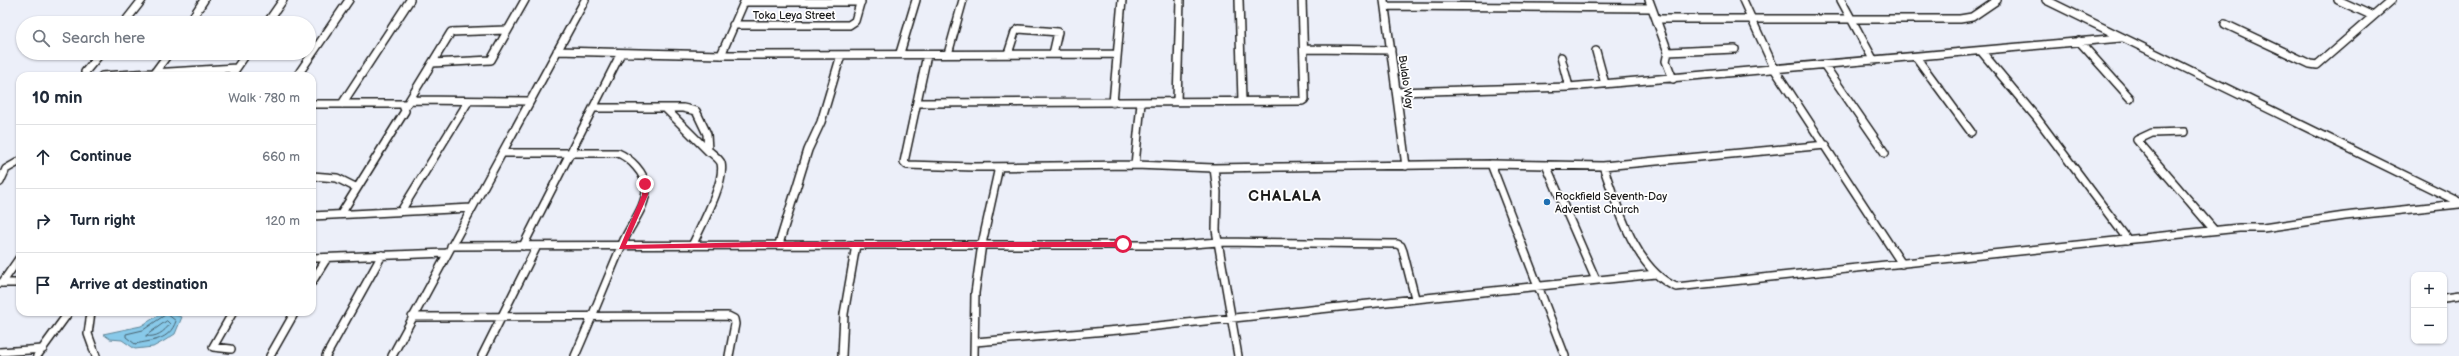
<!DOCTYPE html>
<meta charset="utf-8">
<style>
body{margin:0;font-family:"Balsamiq Sans",sans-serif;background:#f2f2f3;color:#1f2937}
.controls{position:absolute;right:12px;bottom:12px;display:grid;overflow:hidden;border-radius:8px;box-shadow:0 1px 3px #0004}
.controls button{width:36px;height:36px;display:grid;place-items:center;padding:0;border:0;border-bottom:1px solid #e0e1e3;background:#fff;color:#1f2937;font:20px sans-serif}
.stop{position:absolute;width:12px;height:12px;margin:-9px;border:3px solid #e11d48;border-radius:50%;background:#fff}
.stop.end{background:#e11d48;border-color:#fff;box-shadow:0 1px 4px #0008}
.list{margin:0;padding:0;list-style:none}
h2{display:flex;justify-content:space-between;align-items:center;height:52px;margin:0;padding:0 16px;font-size:17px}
h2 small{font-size:13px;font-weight:400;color:#747a83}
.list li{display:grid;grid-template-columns:26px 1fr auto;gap:12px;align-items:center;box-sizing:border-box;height:64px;padding:0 16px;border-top:1px solid #e0e1e3}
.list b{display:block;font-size:15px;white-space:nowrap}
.list em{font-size:13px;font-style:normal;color:#747a83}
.icon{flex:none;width:22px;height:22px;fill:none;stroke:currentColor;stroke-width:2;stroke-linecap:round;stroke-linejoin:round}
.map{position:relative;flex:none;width:2459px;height:356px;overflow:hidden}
.search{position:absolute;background:#fff;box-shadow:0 1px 3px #0004;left:16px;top:16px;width:300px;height:44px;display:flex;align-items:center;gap:10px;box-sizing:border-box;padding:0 14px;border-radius:22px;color:#747a83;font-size:15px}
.panel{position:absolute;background:#fff;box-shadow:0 1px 3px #0004;left:16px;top:72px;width:300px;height:244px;border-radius:12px}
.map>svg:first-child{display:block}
</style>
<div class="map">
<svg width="2459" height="356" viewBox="0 0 2459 356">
<rect width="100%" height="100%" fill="#eceff9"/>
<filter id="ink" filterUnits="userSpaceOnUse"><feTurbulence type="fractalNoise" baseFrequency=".025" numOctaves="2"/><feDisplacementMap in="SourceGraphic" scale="8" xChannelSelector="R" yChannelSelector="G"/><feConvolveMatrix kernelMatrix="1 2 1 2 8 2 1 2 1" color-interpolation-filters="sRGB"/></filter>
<g filter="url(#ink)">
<!-- water -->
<path fill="#88c9e9" stroke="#5d8497" d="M164,312L182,317L175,334L164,341L153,347L135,349L122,340L110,339L103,334L141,326Z"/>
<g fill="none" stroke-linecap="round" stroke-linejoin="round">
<!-- shore -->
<path stroke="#47616e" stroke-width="1" d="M167,314L176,321C169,341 153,340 135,344L126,337V334L143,330Z
M167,321L170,324C164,332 156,338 146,336Z"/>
<!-- minor casing -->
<g stroke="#1c1c1c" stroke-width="10">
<path id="minor" d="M1239,0L1242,101
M1384,0L1406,166
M1743,0L1775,70L1902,264
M1841,0L1874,61
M2046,0L2459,202
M2338,0L2373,16
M744,2H861
M1385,6L1652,8L1649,0
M1652,8L1668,52L1666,61L1673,79
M1656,19H1960L1972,17L1997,0
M124,23L142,0
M189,23L204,0
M267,23L283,0
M2225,24L2310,64L2317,65L2392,0
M733,25H849L855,21L861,0
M2079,41L2130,98
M1305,49L1391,50
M557,51L721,55L1117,54
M1596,51L1605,84
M1981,51L2036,117L2128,240
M1668,52L1735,49
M900,53L916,0
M948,54L963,0
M1008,54L1015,32L1019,29L1058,32L1053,54
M721,55L745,0
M927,55L904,162L907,165L974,167L1135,165L1214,168L1491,164L1565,356
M1561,57L1569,87
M1916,57L1971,132
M432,63L491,60L525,0
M1825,66L1885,153
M155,72L169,53
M86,76L85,72L101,53
M102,76L236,68
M231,76L247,53
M297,76L349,0
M1397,92L1569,87L2121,38
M411,100L529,101
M1177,101L1180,0
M917,103L1302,101L1305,99L1302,0
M1113,103L1122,0
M312,104H407L451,32L506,30
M342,104L410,0
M593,108H683L696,111L707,134L708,150C712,154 719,158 721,163C726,182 700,228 692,246
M666,109L709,152
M2184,132L2152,133L2137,140L2214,230
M502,153H618C630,158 645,173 646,187C647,206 631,224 624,240C607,279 592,318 575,356
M1491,164L1603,166L1826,145
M1135,165L1141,103
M1546,165L1596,280
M1603,166C1617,205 1635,270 1676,287L2239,228H2263L2345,216L2459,204
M1214,168L1217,192L1216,230L1238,356
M312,176L337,178L357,188
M0,182L6,169L20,161
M401,211L468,102
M341,214L405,111L403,105
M312,216L472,208
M779,244L808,150L821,122L841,55
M856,245H1180L1218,242L1397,244L1401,246L1403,251L1415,298
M451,246L856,245L844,314L842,356
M523,246L621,53
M312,258L447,253
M312,282L327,258
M0,283H20
M2,283L20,257
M2444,298L2459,296
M91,312L88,334L96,356
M412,317L728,316L734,319L735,324L729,356
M975,342L1119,330L1656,274
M231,349L213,347L233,312
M0,352L43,349
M37,356L69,312
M270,356L295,312
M326,356L382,255
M392,356L585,0
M482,356L537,246
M974,356L975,293L982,244L999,167"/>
</g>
<!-- minor -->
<use href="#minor" stroke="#fff" stroke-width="7"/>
</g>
</g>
<!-- route -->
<path fill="#e11d48" d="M645,182L648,184V195L626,245L761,242H1123L1126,244L1123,247H761L619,249L642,195V184Z"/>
<!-- markers -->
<circle fill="#1f6fb2" stroke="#fff" stroke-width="1.5" cx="1547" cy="202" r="4"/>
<g text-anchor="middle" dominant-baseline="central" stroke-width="3.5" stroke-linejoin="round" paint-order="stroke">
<!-- street labels -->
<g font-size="11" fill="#1c1c1c" stroke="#fff">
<text x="794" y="15">Toka Leya Street</text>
<text transform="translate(1406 82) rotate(82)">Bulalo Way</text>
</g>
<!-- poi labels -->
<g font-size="11" fill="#1c1c1c" stroke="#fff" text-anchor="start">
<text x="1555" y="196">Rockfield Seventh-Day<tspan x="1555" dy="13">Adventist Church</tspan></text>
</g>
<!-- district labels -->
<g font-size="15" font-weight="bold" letter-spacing="1" fill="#1c1c1c" stroke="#fff">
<text x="1285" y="196">CHALALA</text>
</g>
</g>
</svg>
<div class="controls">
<button>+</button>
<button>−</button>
</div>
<div class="stop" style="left:1123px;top:244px"></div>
<div class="stop end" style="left:645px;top:184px"></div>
<div class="search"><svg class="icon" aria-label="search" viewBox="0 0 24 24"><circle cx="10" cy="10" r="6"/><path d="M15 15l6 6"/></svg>Search here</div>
<section class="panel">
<h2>10 min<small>Walk · 780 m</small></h2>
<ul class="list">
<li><svg class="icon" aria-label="ahead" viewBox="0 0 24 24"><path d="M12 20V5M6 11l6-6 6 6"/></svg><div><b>Continue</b></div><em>660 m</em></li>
<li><svg class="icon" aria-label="right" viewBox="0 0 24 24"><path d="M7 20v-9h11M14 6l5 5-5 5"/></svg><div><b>Turn right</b></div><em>120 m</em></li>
<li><svg class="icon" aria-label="arrive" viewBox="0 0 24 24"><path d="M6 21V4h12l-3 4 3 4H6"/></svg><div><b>Arrive at destination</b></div></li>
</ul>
</section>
</div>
